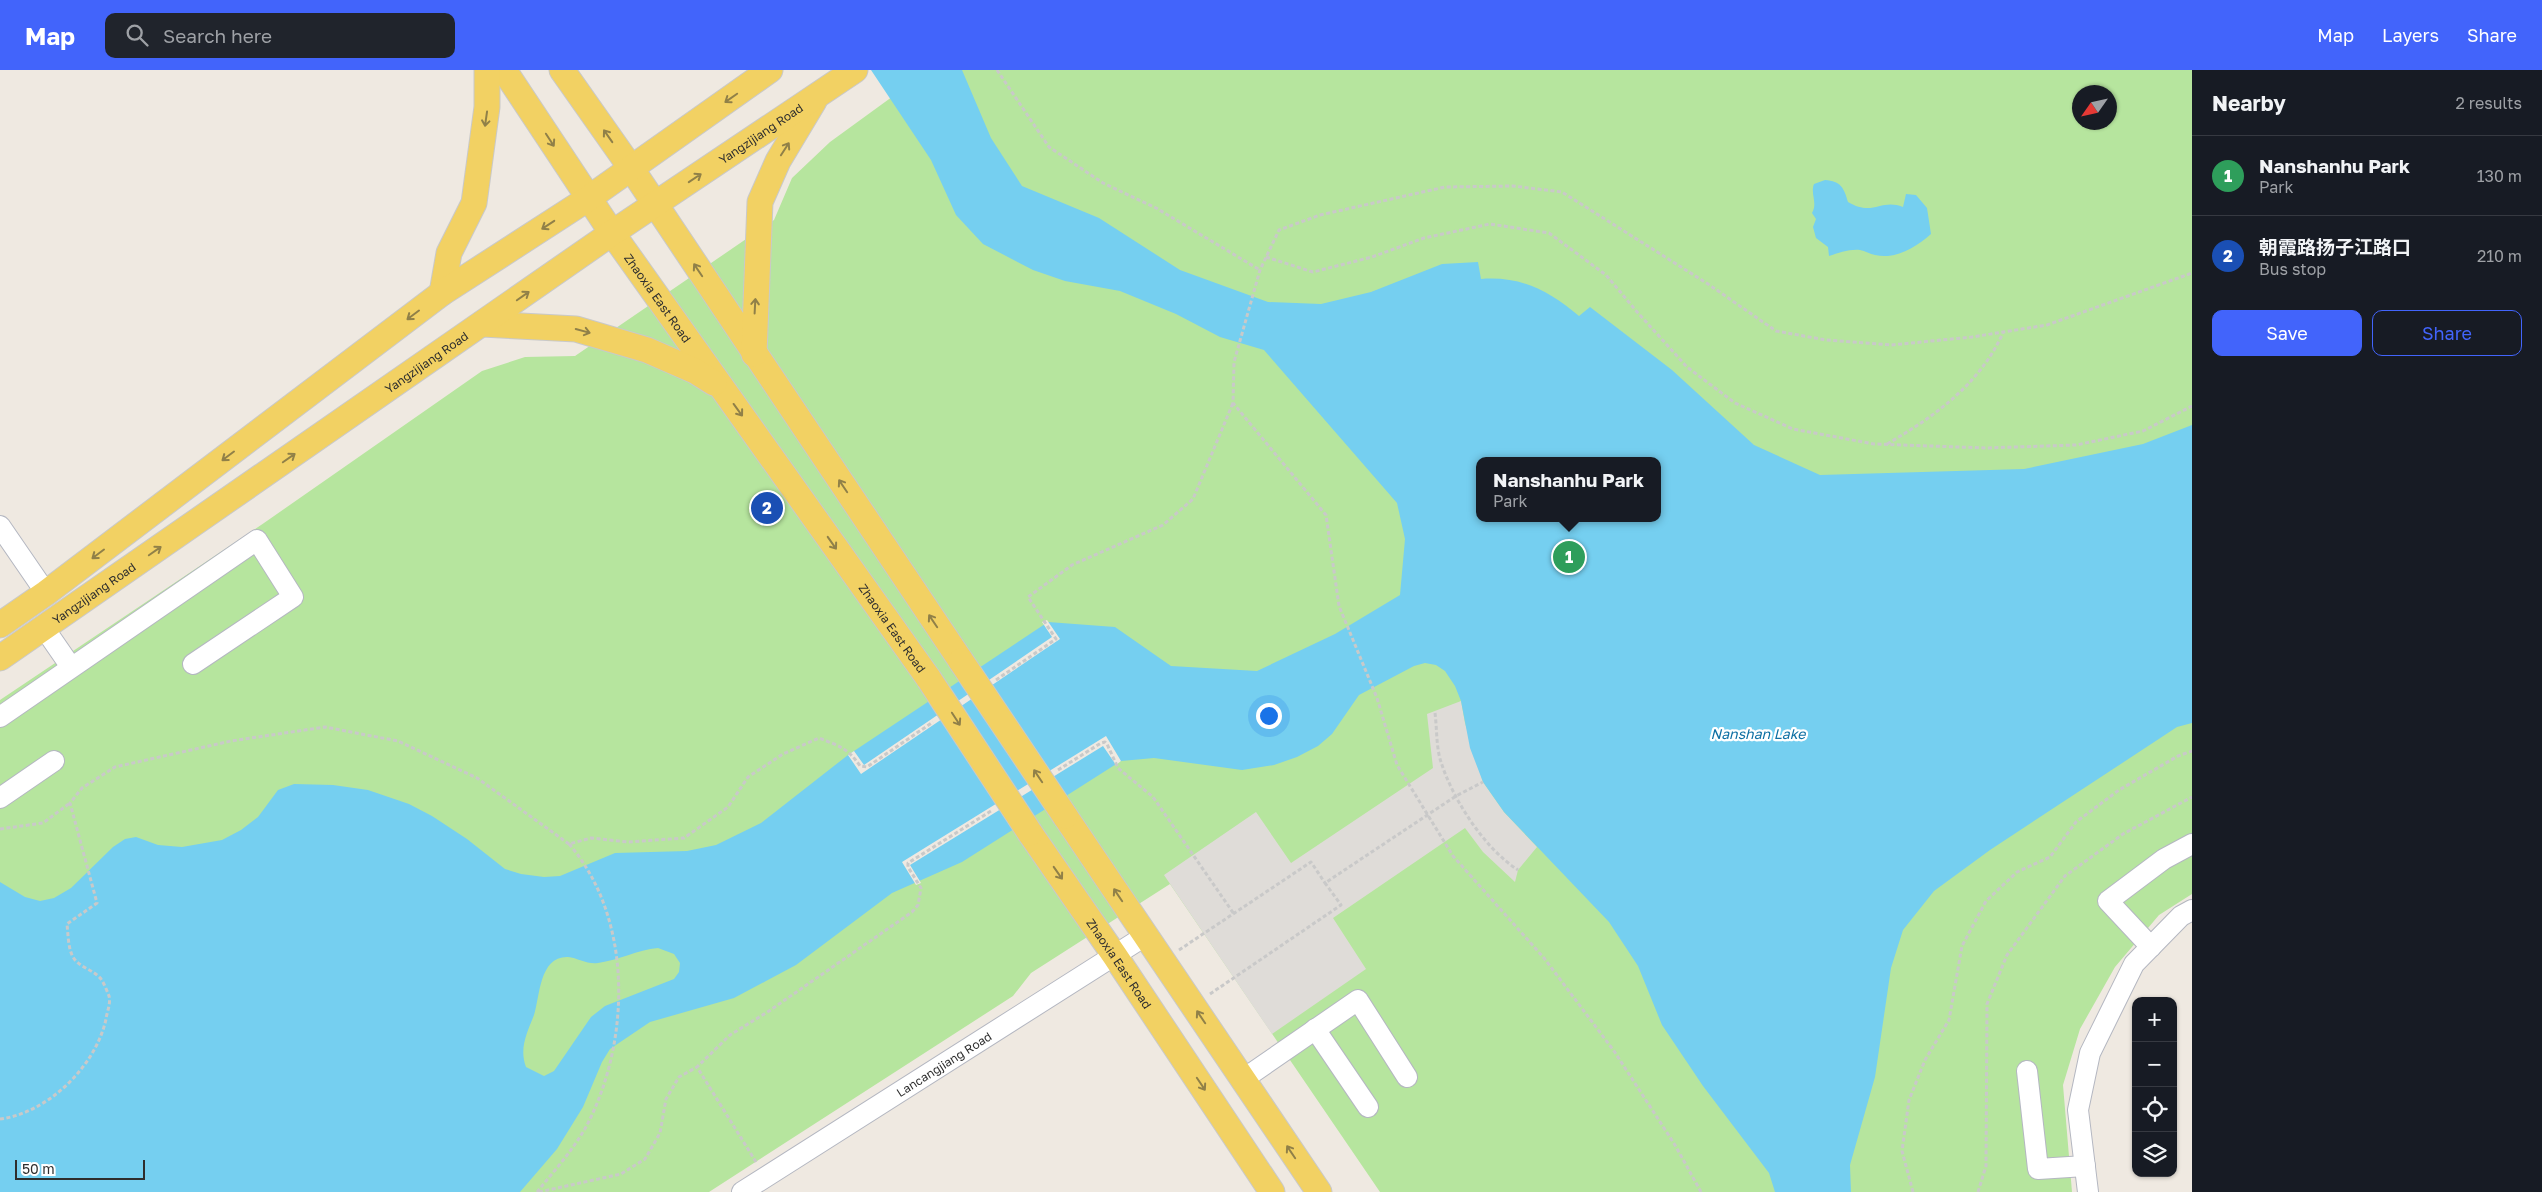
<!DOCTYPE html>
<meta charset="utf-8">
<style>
body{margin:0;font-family:"Golos Text","Noto Sans SC",sans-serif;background:#20242c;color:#f1f3f6}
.controls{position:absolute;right:15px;bottom:15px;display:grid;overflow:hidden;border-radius:10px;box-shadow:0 1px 4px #0004}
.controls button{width:45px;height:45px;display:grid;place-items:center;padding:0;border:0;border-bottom:1px solid #363941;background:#171b24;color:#f1f3f6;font:25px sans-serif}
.compass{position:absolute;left:2072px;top:15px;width:45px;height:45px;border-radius:50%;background:#171b24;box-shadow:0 1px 4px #0004;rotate:236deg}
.scale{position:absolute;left:15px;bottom:12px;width:130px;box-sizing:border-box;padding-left:5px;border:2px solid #2e2e2e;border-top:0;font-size:14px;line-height:18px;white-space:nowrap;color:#2e2e2e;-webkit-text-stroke:4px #fff;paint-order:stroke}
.you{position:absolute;left:1268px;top:645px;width:18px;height:18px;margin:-12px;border:4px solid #fff;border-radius:50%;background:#1a73e8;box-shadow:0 0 0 8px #1a73e833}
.badge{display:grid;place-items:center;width:32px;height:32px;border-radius:50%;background:#4264fb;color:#fff;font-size:16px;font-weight:700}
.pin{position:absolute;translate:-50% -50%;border:2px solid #fff;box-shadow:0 1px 5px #0006}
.popup{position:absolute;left:1476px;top:387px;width:185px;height:65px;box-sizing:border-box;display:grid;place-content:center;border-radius:10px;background:#171b24;filter:drop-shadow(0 1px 4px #0005);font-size:16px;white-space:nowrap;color:#9ea1a6}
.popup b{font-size:19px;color:#f1f3f6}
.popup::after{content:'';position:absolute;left:50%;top:100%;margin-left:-10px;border:10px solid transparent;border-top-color:#171b24}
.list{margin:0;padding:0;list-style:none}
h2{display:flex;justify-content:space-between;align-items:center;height:65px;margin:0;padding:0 20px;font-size:21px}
h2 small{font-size:16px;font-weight:400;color:#9ea1a6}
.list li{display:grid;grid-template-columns:32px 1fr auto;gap:15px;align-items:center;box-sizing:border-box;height:80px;padding:0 20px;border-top:1px solid #363941}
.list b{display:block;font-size:19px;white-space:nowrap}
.list p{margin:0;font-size:16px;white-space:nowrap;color:#9ea1a6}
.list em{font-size:16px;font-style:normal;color:#9ea1a6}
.actions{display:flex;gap:10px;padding:15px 20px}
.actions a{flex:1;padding:11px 0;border:1px solid #4264fb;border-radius:10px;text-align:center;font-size:18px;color:#4264fb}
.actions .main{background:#4264fb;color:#fff}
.icon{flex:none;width:28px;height:28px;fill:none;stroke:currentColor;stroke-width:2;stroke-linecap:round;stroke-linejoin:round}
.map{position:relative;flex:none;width:2192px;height:1122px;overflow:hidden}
header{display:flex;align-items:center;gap:30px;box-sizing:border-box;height:70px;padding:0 25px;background:#4264fb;color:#fff}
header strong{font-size:24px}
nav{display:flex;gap:28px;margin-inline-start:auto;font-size:18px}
.search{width:350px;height:45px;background:#20242c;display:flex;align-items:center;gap:12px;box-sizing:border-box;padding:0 18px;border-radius:10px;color:#9ea1a6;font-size:19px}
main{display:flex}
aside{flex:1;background:#171b24}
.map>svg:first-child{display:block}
</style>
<header>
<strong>Map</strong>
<div class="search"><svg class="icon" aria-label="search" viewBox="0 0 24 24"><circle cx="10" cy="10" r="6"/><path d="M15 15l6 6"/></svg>Search here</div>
<nav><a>Map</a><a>Layers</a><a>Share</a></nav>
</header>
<main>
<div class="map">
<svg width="2192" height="1122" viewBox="0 0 2192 1122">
<rect width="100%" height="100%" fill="#efe9e1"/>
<!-- green -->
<path fill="#b6e59e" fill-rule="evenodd" d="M929,0H2192V824L2159,845L2115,897L2080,959L2063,1015L2072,1122H1380L1170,814L1031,903L1013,926L709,1122H0V630L264,453L482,301L525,287L575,286L774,150L792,108L830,72ZM2080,22H2110V52H2080ZM1480,391H1658V448H1480Z"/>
<!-- plaza -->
<path fill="#dfdcd8" d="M1461,631L1465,653L1483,712L1504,742L1537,777L1518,800L1515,812L1483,782L1465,758L1333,848L1366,899L1272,964L1164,805L1256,742L1291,793L1433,698L1427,644Z"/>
<!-- water -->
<path fill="#75cff0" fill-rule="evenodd" d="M871,0H962L991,68L1022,116L1099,148L1180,200L1268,232L1321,234L1371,222L1442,194L1478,192L1481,209C1522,206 1549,221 1579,246L1590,237L1672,300L1754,375L1820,405L2024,399L2143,374L2192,355V653L2177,657L1990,780L1934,821L1903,860L1891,898L1875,1007L1850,1095L1851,1122H1775L1769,1103L1703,1016L1662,955L1638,896L1609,852L1504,742L1483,712L1470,678L1461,631L1455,616L1445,601L1436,595L1425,593L1414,596L1359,625L1332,664L1318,676L1297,687L1274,695L1242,700L1154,688L1121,691L962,792L892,823L796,895L766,911L734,928L650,952L610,979L602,992L583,1037L557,1079L520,1122H0V812L25,827L40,831L54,828L71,818L113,777L125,769L136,767L158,775L182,777L222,770L241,760L258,747L278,720L294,714L333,715L368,720L409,734L432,746L467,769L505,799L521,804L544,807L560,806L615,783L687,781L716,775L761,753L848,685L1048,552L1115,557L1171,596L1257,601L1335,564L1400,525L1405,469L1397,433L1264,280L1220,267L1176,244L1120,221L1065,211L1033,200L983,174L956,145L931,90ZM1480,391H1658V448H1480ZM658,878L674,884L680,893L679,902L674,909L605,936L591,947L554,1001L544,1006L526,997C519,978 527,963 534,945C540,927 539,886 568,887C578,888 588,895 598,893C619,890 637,880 658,878Z
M1825,110C1841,111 1844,118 1848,132C1873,147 1881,128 1903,137L1906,124L1916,125L1927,138L1931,164C1916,177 1896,190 1875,185C1870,184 1865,181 1860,180C1849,179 1839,183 1829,186L1828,177L1816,168L1813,157L1816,149L1812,143C1818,132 1810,124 1814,114Z"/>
<!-- pier -->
<path fill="#efe9e1" d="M1047,550L1060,569L861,704L848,685L854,681L864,695L1052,567L1042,552Z
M1106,666L1121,691L1116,695L1103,676L910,795L921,813L916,815L902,792Z"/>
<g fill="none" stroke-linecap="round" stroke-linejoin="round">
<!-- minor casing -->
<g stroke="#b4b7c1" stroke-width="22">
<g id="minor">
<path d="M0,456L46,523"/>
<path d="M44,558L71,597"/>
<path d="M0,647L257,470L293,527L193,594"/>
<path d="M0,728L54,691"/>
<path d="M2151,877L2108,831L2164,789L2192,774"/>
<path d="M1315,959L1368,1037"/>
<path d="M2027,1001L2038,1099L2085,1096"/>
<path d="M1242,1010L1358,930L1407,1007"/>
<path id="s1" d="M742,1122L1145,866"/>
<path d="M2088,1122L2078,1040L2090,983L2134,894L2181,846L2192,840"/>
</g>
</g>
<!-- major casing -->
<g stroke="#c9c9c9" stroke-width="27">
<g id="major">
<path id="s2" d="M504,0L612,163L929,609"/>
<path d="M562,0L631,98L961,591"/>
<path d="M442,223L449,183L474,133L487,37V0"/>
<path d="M482,254L576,259L647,280L695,301L714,313"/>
<path d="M754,284L760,132L778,91L814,31"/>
<path d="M0,555L46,523L442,223L589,128L770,0"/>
<path id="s3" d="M0,588L612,163L855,0"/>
<path d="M1065,746L1319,1122"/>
<path id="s4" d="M1030,763L1115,886L1272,1122"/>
</g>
</g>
<!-- path -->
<path stroke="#c9c9c9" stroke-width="3" stroke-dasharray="4 2.5" stroke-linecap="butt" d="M997,0L1049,77L1103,113L1156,138L1260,200
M1266,187L1313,202L1372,187L1424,168L1490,154L1549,163L1606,205L1638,243L1687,297L1735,333L1793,359L1874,374L1986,378L2076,375L2143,361L2192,336
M1887,374C1935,346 1979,315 2003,263
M996,610L1056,569L1028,527L1072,495L1163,455L1193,429L1233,333
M1435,643C1437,658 1436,677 1441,692C1453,730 1485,779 1518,800
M1058,700L1101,673L1105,672L1107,674L1118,698L1153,727L1234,844
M0,759L43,753L70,733
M1179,880L1311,792L1325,813
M1210,924L1341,835L1325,813L1456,726L1483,712
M0,1049C48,1043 96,996 106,949C107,942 111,933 109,926C107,921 104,913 101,909C93,899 77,897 72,885C68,876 68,863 67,854L97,833L70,733L82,718L115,697L231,671L325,657L398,671L477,708L569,774
M756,1092L697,997L730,965L769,941L912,842L918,835L921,818L908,797V793L991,741
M537,1122C554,1101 574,1079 587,1055C631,970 633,848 569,774L591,768L628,772L684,768L728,737L748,707L783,684L819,668C839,676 848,678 860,696L867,697L933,652
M539,1122L621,1104L645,1089L660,1063L666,1029L679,1007L697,997
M1701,1122L1675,1075L1614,981L1544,888L1453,786L1397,695L1377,628L1339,536L1326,445L1233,333L1234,292L1260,200L1279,160L1320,145L1445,117L1513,116L1562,122L1708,214L1776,261L1826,270L1891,275L1972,267L2047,255L2192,203
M1913,1122L1902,1081L1909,1030L1925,990L1949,950L1962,876L1986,831L2017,802L2050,787L2076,752L2119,720L2178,686L2192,681
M1978,1122L1986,1096L1987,934L2007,885L2065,806L2123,764L2192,727"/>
<!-- minor -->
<use href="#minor" stroke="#fff" stroke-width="20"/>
<!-- major -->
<use href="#major" stroke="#f2d163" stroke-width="25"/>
<!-- major-bridge casing -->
<g stroke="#c9c9c9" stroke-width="27" stroke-linecap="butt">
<path id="major-bridge" d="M961,591L1065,746
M929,609L1030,763"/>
</g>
<!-- major-bridge -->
<use href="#major-bridge" stroke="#f2d163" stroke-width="25"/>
</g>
<!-- one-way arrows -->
<defs><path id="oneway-shaft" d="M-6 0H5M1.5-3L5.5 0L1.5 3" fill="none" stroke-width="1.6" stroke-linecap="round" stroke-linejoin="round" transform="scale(1.25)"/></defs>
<g stroke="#908048">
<use href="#oneway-shaft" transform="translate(731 28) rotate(145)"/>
<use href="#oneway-shaft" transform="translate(486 49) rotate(98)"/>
<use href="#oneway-shaft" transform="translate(608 66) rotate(-125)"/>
<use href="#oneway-shaft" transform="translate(550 70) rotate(57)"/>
<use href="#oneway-shaft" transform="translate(785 79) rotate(-57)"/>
<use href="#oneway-shaft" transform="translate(695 108) rotate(-34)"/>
<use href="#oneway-shaft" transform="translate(548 155) rotate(147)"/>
<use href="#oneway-shaft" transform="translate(698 200) rotate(-124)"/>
<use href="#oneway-shaft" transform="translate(523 226) rotate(-35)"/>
<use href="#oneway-shaft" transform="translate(755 236) rotate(-87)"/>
<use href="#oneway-shaft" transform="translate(413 245) rotate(143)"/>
<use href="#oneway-shaft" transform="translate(583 261) rotate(15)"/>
<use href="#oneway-shaft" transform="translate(738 340) rotate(54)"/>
<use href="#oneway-shaft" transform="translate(228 386) rotate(143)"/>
<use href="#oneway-shaft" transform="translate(289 388) rotate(-35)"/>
<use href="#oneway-shaft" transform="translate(843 416) rotate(-124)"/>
<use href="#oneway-shaft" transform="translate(832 473) rotate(55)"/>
<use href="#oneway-shaft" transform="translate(155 481) rotate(-35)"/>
<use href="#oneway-shaft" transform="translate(98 484) rotate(143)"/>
<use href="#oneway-shaft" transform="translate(933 551) rotate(-124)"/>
<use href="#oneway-shaft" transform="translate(956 649) rotate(57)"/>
<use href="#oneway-shaft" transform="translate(1038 706) rotate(-124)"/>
<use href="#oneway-shaft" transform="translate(1058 803) rotate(55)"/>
<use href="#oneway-shaft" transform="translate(1118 825) rotate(-124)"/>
<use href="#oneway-shaft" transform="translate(1201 947) rotate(-124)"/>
<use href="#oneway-shaft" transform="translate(1201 1014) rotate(56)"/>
<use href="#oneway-shaft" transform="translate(1291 1082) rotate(-124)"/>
</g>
<g text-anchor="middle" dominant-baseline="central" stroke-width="4.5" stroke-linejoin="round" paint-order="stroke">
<!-- street labels -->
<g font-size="12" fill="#2e2e2e" stroke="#fff">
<text stroke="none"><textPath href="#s3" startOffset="924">Yangzijiang Road</textPath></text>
<text stroke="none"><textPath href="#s2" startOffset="275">Zhaoxia East Road</textPath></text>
<text stroke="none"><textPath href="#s3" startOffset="519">Yangzijiang Road</textPath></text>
<text stroke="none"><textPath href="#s3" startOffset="114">Yangzijiang Road</textPath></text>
<text stroke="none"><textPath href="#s2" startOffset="680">Zhaoxia East Road</textPath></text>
<text stroke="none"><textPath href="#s4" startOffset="158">Zhaoxia East Road</textPath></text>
<text stroke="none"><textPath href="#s1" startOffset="239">Lancangjiang Road</textPath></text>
</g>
<!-- water labels -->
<g font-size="14" font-style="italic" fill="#0d6fa3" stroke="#fff">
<text x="1758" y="663">Nanshan Lake</text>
</g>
</g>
</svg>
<div class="controls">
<button>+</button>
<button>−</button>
<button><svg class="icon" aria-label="locate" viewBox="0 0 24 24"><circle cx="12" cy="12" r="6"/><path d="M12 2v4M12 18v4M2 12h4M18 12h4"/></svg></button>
<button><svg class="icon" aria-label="layers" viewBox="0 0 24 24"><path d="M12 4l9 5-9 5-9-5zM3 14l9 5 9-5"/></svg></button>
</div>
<svg class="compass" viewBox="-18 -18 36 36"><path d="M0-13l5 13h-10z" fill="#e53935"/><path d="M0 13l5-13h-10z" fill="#9ea1a6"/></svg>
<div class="scale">50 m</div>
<div class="you"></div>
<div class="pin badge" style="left:1569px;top:487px;background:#2e9e5b">1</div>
<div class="popup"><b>Nanshanhu Park</b>Park</div>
<div class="pin badge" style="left:767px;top:438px;background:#1a4fb4">2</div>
</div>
<aside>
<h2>Nearby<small>2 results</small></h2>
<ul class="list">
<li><span class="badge" style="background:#2e9e5b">1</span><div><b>Nanshanhu Park</b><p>Park</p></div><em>130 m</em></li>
<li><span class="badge" style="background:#1a4fb4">2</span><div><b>朝霞路扬子江路口</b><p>Bus stop</p></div><em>210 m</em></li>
</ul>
<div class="actions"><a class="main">Save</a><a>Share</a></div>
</aside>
</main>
